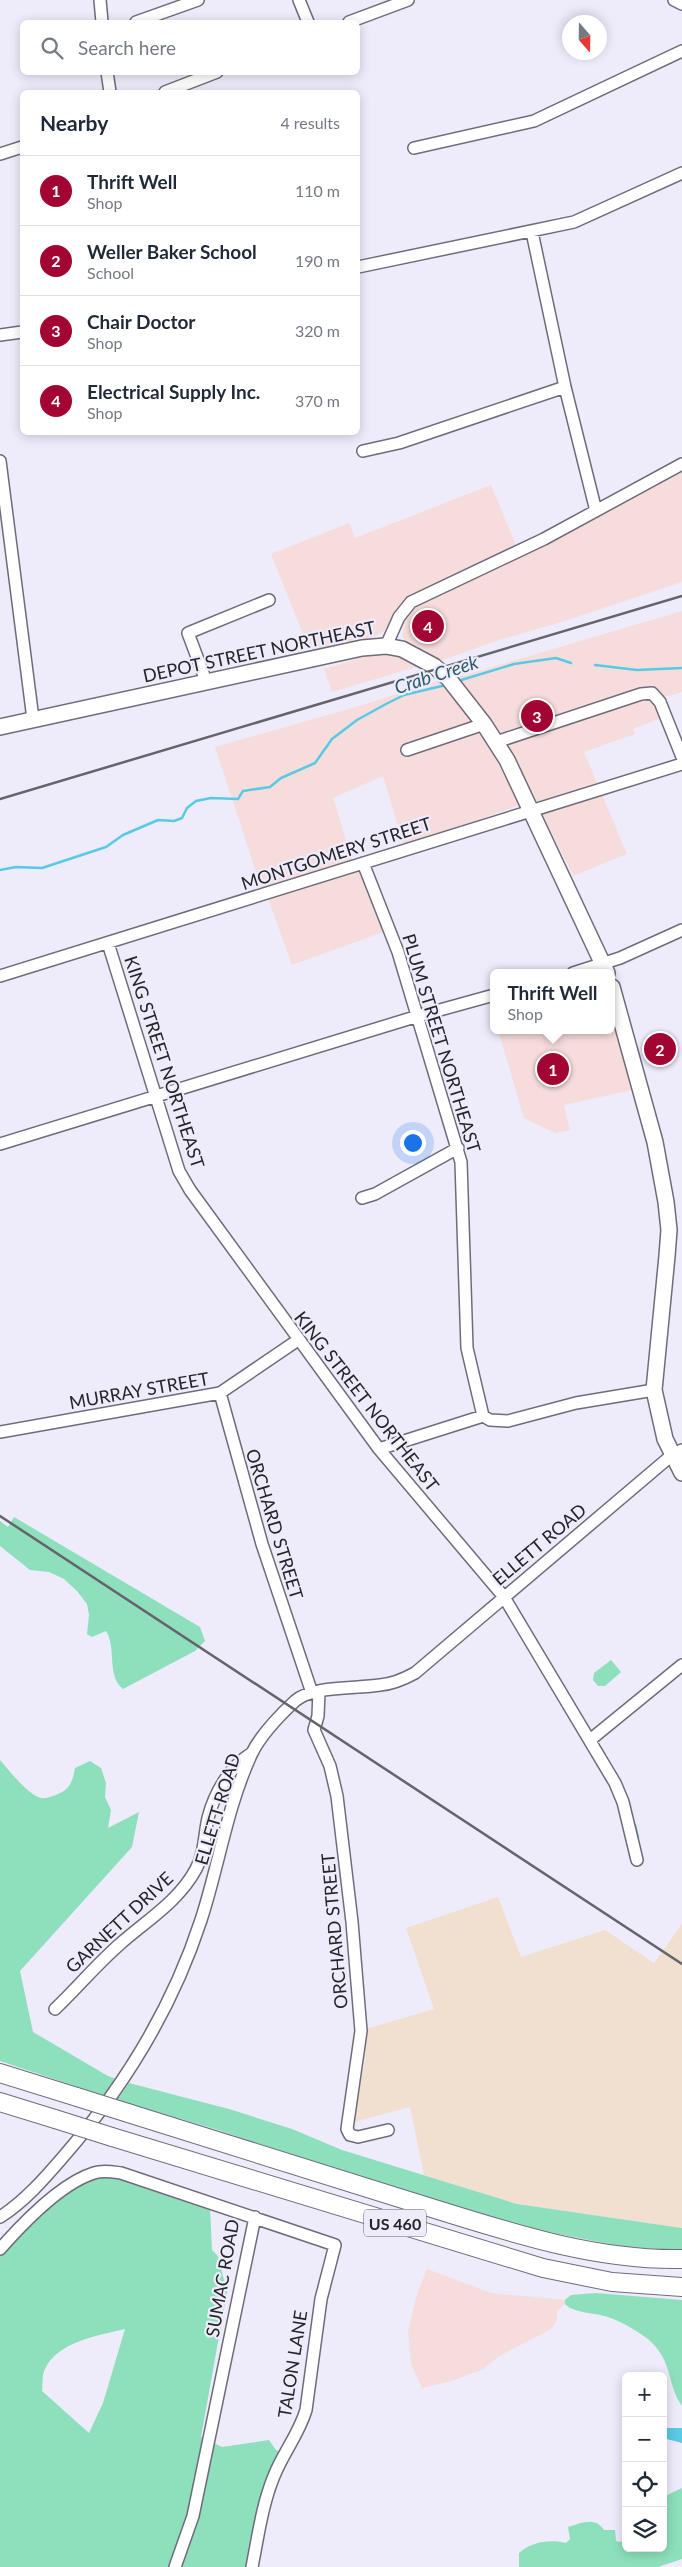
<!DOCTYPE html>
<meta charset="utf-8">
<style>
body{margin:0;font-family:Lato,sans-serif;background:#f6f6f7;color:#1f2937}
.controls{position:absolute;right:15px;bottom:15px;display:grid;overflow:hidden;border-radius:8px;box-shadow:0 2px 12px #0003}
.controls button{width:45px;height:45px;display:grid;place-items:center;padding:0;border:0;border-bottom:1px solid #e0e1e3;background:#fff;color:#1f2937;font:25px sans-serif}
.compass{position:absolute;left:562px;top:15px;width:45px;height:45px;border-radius:50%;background:#fff;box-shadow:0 2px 12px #0003;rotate:160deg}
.you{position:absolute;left:412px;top:1142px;width:18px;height:18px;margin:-12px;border:4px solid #fff;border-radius:50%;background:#1a73e8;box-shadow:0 0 0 8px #1a73e833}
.badge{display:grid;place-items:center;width:32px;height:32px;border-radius:50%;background:#a30533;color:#fff;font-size:16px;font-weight:700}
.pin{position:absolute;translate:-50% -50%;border:2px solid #fff;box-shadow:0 1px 5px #0006}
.popup{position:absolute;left:490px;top:969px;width:125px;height:65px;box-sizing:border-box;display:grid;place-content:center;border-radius:8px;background:#fff;filter:drop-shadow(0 1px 4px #0005);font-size:16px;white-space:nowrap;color:#747a83}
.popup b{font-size:19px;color:#1f2937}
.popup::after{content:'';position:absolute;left:50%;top:100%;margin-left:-10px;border:10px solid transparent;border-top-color:#fff}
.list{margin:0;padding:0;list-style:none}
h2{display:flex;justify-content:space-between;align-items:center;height:65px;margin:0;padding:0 20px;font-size:21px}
h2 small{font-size:16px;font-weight:400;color:#747a83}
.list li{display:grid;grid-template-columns:32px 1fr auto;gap:15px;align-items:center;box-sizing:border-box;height:70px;padding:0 20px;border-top:1px solid #e0e1e3}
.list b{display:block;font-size:19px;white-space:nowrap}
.list p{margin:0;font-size:16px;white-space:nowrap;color:#747a83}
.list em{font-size:16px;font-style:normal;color:#747a83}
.icon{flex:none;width:28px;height:28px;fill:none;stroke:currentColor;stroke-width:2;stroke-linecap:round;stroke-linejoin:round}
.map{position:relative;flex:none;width:682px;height:2567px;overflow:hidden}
.search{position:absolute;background:#fff;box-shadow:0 2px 12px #0003;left:20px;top:20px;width:340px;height:55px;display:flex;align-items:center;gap:12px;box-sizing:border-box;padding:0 18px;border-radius:8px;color:#747a83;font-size:19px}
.panel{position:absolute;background:#fff;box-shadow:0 2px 12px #0003;left:20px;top:90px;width:340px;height:345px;border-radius:8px}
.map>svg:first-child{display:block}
</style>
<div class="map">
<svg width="682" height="2567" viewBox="0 0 682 2567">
<rect width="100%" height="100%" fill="#eeebfb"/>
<!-- commercial -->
<path fill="#f7dcdc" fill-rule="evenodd" d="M682,470V582L571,619L490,643L444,660H436L423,654L416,667L332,692L324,669L406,644L402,635L405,624L393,617L384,631L372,638L311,654L271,554L349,523L355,538L491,485L521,557ZM463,571L468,581L415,594Z
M682,611V692L655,700L663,717L633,729L635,734L584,752L627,854L573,876L509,745L458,677Z
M438,681L441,682L483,736L520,805L404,846L383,776L333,798L353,862L362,874L386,931L292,965L265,890H262L215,747L359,706Z
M612,1017L632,1090L564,1105L570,1130L555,1133L524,1118L498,1030H612Z
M427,2269L491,2293L565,2300V2304L557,2311V2320L552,2328L544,2333L499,2356L483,2369L452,2381L422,2388L411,2364L408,2332L416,2297Z"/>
<!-- industrial -->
<path fill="#f1e0cf" d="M498,1897L521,1957L605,1930L654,1963L682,1924V2228L517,2204L424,2175L410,2107L354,2122L365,2059L366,2029L434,2009L406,1928Z"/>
<!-- green -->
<path fill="#8de0bb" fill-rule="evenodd" d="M14,1517L200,1627L205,1641L195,1651L123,1689C106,1675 117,1648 106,1631L92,1637L87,1634L89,1615L87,1604L77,1591L64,1579L49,1572L30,1570L0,1546V1521L8,1527Z
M611,1660L621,1672L605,1686H598L593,1680L594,1673Z
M0,1760C9,1770 28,1795 41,1798C46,1799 54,1796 60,1793C71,1788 73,1779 75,1768L90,1761L101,1768L106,1783L105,1797L111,1810L108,1828L139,1812L132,1847L20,1971L33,2032L108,2076L117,2079L105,2096L0,2061Z
M129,2083L229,2109L292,2129L342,2150L517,2204L682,2228V2250L625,2247L528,2228L389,2187L215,2129L117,2100Z
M111,2176L210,2207L212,2250L218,2256L227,2292L201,2437L222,2447L269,2440L276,2450L283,2453L249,2567H0V2255C24,2229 57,2194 89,2180C95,2177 104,2177 111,2176ZM125,2329L103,2403L89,2433L42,2391C43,2385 42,2377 44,2371C57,2341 97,2336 125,2329Z
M596,2293L682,2300V2406C666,2383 674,2362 648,2339C636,2330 622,2322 608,2317C596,2313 573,2313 565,2304V2300L571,2295Z
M682,2488V2559L658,2567H519V2553C531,2542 550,2539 566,2543L570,2539L568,2527C581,2523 595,2516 604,2530H615L616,2541L620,2542L626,2540V2548H663V2497Z"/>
<!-- water -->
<path fill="#58cae5" d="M663,2428H682V2443L663,2438Z"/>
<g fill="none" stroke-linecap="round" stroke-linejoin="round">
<!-- stream -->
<path stroke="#58cae5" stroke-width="2.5" d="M595,665L637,670L682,668
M458,681L514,664L556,658L571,663
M0,870L16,867L42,868L106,847L123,835L158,820L174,821L182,818L187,808L196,801L211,798L238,799L243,791L270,787L281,778L315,763L332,739L357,720L386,704L404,695L446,685
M601,1748L604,1754
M635,1825L638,1838"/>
<!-- minor casing -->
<g stroke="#6f6c7a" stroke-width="14">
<path id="minor" d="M100,0L102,22
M299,0L308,22
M674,0L682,4
M136,22L198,0
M349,22L408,0
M107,72L110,92
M165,92L217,72
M414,148L534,121L682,51
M0,154L22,147
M532,232L565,387L596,511
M358,267L574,222L682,173
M0,335L22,332
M363,451L399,443L565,387
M0,461L33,719
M386,646L399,617L411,602L544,539L682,464
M206,681L188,633L269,600
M496,742L641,694L652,693L660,702L682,757
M407,750L484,724
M363,863L398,952L461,1162L467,1348L483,1416
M108,943L179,1171L190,1190L379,1449L504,1597L615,1783L623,1802L637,1860
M573,973L620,958L682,930
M0,976L682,764
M0,1144L418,1016L494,995
M362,1198L375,1194L458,1148
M220,1393L262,1544L312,1693
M0,1432L220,1393L298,1340
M379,1449L483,1416L490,1420L508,1421L576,1403L654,1390
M319,1691L318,1716L314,1730L330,1766L337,1796L352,1922L361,2031L347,2129L350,2135L358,2137L388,2130
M590,1740L682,1665
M55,2009C77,1988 97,1964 120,1944C146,1921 179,1901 196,1869C205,1853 204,1835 208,1818C215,1791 230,1767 252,1753
M0,2217C24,2202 45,2178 63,2157C124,2087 172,2009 201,1920C219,1865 227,1806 252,1753C261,1735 280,1715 295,1701C313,1685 356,1689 380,1685C393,1684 404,1679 415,1673L672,1455L682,1450
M0,2249C23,2223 61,2183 94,2173C103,2170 113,2172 121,2173L335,2245L321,2299L306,2410C299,2434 283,2453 274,2476C262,2505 258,2537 252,2567
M175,2567L193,2516L255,2217"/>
</g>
<!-- major casing -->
<g stroke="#6f6c7a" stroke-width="18">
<path id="major" d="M0,727L362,648L386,646L402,649L434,666L448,678L484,724L507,760L607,973
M612,987L655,1142L666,1202L669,1230L667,1256L654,1390L665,1439L682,1473"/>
</g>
<!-- highway casing -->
<g stroke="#6f6c7a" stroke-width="20">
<path id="highway" d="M0,2073L77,2097
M0,2102L55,2119
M128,2113C221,2142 315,2171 409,2201C497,2228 589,2261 682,2259
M112,2137L543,2268L612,2282L682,2287"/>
</g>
<!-- minor -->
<use href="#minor" stroke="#fff" stroke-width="11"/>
<!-- major -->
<use href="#major" stroke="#fff" stroke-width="15"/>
<!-- highway -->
<use href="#highway" stroke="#fff" stroke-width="18"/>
<!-- rail -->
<path stroke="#65636c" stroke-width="2.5" d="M0,799L682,596
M0,1516L682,1964"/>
<!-- highway-bridge casing -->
<g stroke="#6f6c7a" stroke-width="20" stroke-linecap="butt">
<path id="highway-bridge" d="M77,2097L128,2113
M55,2119L112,2137"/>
</g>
<!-- highway-bridge -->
<use href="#highway-bridge" stroke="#fff" stroke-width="18"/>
</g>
<g text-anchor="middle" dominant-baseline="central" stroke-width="4.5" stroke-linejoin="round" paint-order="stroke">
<!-- shield labels -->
<rect fill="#eeebfb" stroke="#616068" stroke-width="1" x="364" y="2209.5" width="62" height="27" rx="4"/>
<g font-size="16" font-weight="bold" fill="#252429">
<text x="395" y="2223">US 460</text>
</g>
<!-- street labels -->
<g font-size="18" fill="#252429" stroke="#eeebfb">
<text transform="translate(259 651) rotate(-12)">DEPOT STREET NORTHEAST</text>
<text transform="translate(336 853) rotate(-18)">MONTGOMERY STREET</text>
<text transform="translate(442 1043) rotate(73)">PLUM STREET NORTHEAST</text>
<text transform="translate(165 1062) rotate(72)">KING STREET NORTHEAST</text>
<text transform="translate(139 1390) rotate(-10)">MURRAY STREET</text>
<text transform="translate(367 1401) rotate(52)">KING STREET NORTHEAST</text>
<text transform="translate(275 1524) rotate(73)">ORCHARD STREET</text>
<text transform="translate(539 1544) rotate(-40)">ELLETT ROAD</text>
<text transform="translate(217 1809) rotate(-73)">ELLETT ROAD</text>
<text transform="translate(119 1922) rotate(-43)">GARNETT DRIVE</text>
<text transform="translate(334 1931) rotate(-95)">ORCHARD STREET</text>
<text transform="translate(222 2278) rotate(-80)">SUMAC ROAD</text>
<text transform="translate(292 2364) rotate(-81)">TALON LANE</text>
</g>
<!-- water labels -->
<g font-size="19" font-style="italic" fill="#2b5b67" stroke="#eeebfb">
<text transform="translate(436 674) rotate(-18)">Crab Creek</text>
</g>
</g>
</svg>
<div class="controls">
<button>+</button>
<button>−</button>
<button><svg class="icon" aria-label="locate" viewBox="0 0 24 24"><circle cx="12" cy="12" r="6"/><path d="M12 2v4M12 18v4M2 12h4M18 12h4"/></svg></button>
<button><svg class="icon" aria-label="layers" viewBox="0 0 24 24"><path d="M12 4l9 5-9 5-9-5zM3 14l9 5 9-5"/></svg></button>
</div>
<svg class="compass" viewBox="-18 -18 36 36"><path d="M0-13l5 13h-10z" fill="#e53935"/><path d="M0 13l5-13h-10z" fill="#747a83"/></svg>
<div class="you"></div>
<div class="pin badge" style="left:553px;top:1069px">1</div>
<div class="popup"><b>Thrift Well</b>Shop</div>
<div class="pin badge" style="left:660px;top:1049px">2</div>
<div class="pin badge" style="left:537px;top:716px">3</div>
<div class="pin badge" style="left:428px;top:626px">4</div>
<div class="search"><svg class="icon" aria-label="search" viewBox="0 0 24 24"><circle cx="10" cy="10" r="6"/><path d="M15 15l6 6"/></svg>Search here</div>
<section class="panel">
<h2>Nearby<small>4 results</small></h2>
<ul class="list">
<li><span class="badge">1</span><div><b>Thrift Well</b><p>Shop</p></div><em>110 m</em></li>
<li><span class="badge">2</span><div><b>Weller Baker School</b><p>School</p></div><em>190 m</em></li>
<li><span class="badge">3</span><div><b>Chair Doctor</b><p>Shop</p></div><em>320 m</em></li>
<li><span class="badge">4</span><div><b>Electrical Supply Inc.</b><p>Shop</p></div><em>370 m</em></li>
</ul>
</section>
</div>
